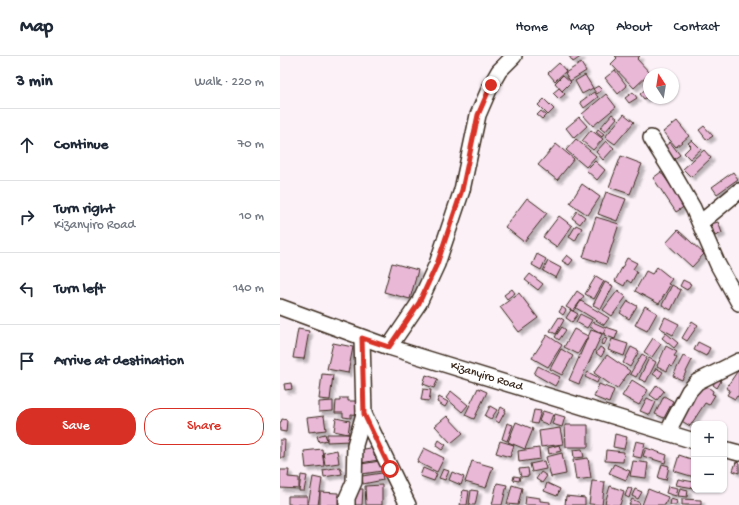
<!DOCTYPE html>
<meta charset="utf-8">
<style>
body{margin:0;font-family:"Gochi Hand",sans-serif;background:#f6f6f7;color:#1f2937}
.controls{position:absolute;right:12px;bottom:12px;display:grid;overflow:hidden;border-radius:8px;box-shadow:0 1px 3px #0004}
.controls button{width:36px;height:36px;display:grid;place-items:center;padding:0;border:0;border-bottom:1px solid #e0e1e3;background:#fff;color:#1f2937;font:20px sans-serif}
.compass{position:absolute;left:363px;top:12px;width:36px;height:36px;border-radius:50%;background:#fff;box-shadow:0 1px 3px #0004;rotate:348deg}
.stop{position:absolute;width:12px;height:12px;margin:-9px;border:3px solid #d93025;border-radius:50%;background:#fff}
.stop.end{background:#d93025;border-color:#fff;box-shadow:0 1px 4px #0008}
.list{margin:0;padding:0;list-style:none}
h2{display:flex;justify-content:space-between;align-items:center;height:52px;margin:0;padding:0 16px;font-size:17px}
h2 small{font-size:13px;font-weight:400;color:#747a83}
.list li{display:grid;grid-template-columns:26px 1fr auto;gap:12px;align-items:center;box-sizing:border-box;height:72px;padding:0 16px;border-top:1px solid #e0e1e3}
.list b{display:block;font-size:15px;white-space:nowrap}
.list p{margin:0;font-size:13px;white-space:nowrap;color:#747a83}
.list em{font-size:13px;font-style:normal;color:#747a83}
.actions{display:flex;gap:8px;padding:12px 16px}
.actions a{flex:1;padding:9px 0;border:1px solid #d93025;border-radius:16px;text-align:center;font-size:14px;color:#d93025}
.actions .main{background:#d93025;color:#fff}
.icon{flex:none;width:22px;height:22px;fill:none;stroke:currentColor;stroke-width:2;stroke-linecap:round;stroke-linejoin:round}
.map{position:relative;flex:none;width:459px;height:449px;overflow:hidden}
header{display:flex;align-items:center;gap:24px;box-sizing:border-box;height:56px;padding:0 20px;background:#fff;border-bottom:1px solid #e0e1e3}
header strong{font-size:19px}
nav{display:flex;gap:22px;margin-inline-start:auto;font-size:14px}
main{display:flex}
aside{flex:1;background:#fff}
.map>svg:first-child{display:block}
</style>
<header>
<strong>Map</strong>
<nav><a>Home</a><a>Map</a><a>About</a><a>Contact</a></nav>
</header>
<main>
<aside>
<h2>3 min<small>Walk · 220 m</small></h2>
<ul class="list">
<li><svg class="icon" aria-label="ahead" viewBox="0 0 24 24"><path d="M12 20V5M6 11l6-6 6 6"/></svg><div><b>Continue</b></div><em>70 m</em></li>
<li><svg class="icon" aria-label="right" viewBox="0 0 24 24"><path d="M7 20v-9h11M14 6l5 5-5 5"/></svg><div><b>Turn right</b><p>Kizanyiro Road</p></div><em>10 m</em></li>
<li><svg class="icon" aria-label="left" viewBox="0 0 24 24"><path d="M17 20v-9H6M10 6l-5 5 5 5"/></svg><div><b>Turn left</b></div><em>140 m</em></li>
<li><svg class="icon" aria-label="arrive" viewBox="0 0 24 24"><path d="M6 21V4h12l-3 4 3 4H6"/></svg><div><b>Arrive at destination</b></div></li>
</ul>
<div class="actions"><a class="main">Save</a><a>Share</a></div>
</aside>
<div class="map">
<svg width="459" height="449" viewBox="0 0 459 449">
<defs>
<filter id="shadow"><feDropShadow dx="3.5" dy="3.5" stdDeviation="1" flood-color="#0004"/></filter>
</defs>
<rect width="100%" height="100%" fill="#fbf1f7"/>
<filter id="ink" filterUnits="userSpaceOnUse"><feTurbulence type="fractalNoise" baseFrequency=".025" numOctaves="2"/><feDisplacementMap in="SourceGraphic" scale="8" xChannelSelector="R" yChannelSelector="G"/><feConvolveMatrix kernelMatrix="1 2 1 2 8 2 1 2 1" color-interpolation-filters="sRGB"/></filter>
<g filter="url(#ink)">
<!-- building -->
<path fill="#e9b8d7" stroke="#3b2a1e" filter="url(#shadow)" d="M289,0H302L293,6Z
M335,0H360L357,3L370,17L354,32L331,8L337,2Z
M279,7L286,15L275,25L268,17Z
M301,7L306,15L290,25L285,17Z
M335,14L347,30L338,38L325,22Z
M283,19L291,26L282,35L275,27Z
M305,19L313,32L302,38L295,25Z
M318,30L322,34L317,38L313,33Z
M369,30V40L364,43L360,38Z
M279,32L285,38L279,43L273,37Z
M314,36L318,41L304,52L300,46Z
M353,36L357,42L349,47L345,42Z
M326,38L336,51L313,70L302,58Z
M264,43L274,53L268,59L258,49Z
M261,55L266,59L262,63L257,59Z
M332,58L337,62L325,76L320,72Z
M344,58L354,66L335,88L325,81Z
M299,61L307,70L294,82L286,72Z
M397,65L409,80L396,91L383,76Z
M424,70L433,80L427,84L419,74Z
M318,73L324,78L322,81L316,76Z
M311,74L323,83L313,94L302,85Z
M296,83L316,100L306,111L286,94Z
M412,84L421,93L410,103L404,97L411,90L408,87Z
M326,85L334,92L323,104L316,96Z
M390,86L400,99L394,103L384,91Z
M276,88L294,103L277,124L258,109Z
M424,94L431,102L411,121L403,113Z
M341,100L362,108L350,138L329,131Z
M315,105L325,114L317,124L306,114Z
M381,116L405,150L396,156L373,122Z
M453,116L458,123L437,138L432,131Z
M302,128L320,141L308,159L290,147Z
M326,136L346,143L337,165L318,158Z
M247,142L267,157L244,186L225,171Z
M297,155L305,161L300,168L292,162Z
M279,160L292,170L277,191L263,181Z
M316,161L339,168L326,208L303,201Z
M438,166L442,177L435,180L431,168Z
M296,169L302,172L295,185L289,181Z
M398,174L424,198L412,211L386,187Z
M257,198L266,203L261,214L252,209Z
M287,199L293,204L289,209L282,205Z
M347,202L357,207L353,213L357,216L351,227L347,224L344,230L335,225Z
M268,205L281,212L276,222L263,215Z
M112,207L138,214L130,243L104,236Z
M377,211L392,223L388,228L390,229L379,248L355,235L366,215L372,218Z
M250,218L263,228L258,234L245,224Z
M316,220L324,225L314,243L305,238Z
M403,224L411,228L407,234L400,230Z
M325,226L333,230L321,253L313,249Z
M392,229L401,234L391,254L382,249Z
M232,233L235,237L227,243L224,239Z
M338,234L346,241L332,260L323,254Z
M297,235L304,240L293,255L286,251Z
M239,237L258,262L239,276L220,251Z
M301,245L329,262L324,269L296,252Z
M348,245L357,250L349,263L340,257Z
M365,250L377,257L367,275L355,269Z
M282,251L286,254L283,259L279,256Z
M291,254L298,258L292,266L286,262Z
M300,258L312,264L307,272L296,266Z
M279,261L284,264L276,278L270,275Z
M385,261L399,268L393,279L380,272Z
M412,265L418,269L407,285L402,282Z
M313,266L326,272L323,278L310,271Z
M282,271L286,274L279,284L275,281Z
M326,271L338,275L335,283L324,279Z
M18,273L29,275L24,303L13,302Z
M294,273L308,280L298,298L284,291Z
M311,274L322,278L299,328L289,324Z
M386,277L398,287L394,292L382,282Z
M267,279L282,289L268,311L252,302Z
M324,282L327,283L324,289L321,288Z
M373,282L381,288L372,301L364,296Z
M332,283L348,288L344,300L328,294Z
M418,286L430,292L426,300L414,294Z
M53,287L73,291L68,317L47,313Z
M386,290L397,296L394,300L397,302L392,311L390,309L387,315L377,310Z
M320,291L325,294L321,301L316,297Z
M351,291L359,295L350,311L343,307Z
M281,293L293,300L282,319L270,313Z
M362,298L367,301L356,321L350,318Z
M327,299L350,315L337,333L314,317Z
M403,300L412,304L402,324L393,320Z
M369,302L376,306L366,326L359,323Z
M258,310L280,321L275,330L254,318Z
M376,312L383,316L379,322L373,318Z
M459,313V341L457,340L455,343L447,339L450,334L446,332Z
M308,316L319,322L317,327L305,321Z
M42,318L53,319L50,344L39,343Z
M146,319L158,323L154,332L143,328Z
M437,322L441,325L437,332L433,329Z
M352,324L368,334L359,349L342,340Z
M11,327L12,333L5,334L4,328Z
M319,328L334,334L329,347L314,341Z
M424,328L433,335L432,338L435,339L429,349L425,347L410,370L400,364L415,341L411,339Z
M377,329L384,335L377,344L370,339Z
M198,332L207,336L194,363L185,359Z
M143,333L151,334L149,345L141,344Z
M171,335L188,349L182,356L166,342Z
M384,340L393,345L384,362L375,358Z
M159,341L168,346L165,351L157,346Z
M60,342H68V345H82L81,359L71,358V362L63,361V357H55L56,345H60Z
M367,342L376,346L370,359L360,355Z
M53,345V355L39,356V346Z
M210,350L217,354L211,363L205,360Z
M221,351L226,354L219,367L215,364Z
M254,354L261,355L257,368L251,367Z
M263,355L273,358L269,369L259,365Z
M275,358L285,361L282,371L272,368Z
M44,360L46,374L29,376L27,362Z
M167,360L183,377L171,387L155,370Z
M56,362L70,365L68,378L54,375Z
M2,363L7,364L6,376L0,375V366H1Z
M236,366L253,373L245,393L228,386Z
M227,367L233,369L227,385L222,383Z
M285,369H308V391H286Z
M280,372L283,388L261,391L259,375Z
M45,378L47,384L39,386L37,380Z
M47,378H69L70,385L47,386Z
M335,378L347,381L344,393L333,391Z
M0,384H5L4,402H0Z
M159,384L166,389L162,394L156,390Z
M220,385L234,389L230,401L216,397Z
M356,385L365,387L361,402L352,400Z
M279,389L281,395L269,398L268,392Z
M96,391L98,404L81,407L79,394Z
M144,392L164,402L157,416L137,406Z
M259,392L260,403L239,406L238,395Z
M366,392L387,399L385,407L363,400Z
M42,393L44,410L26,412L24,395Z
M302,393L304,401L294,402L293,394Z
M57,394L59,407L45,409L43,397Z
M326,394L344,396L343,406L325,405Z
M282,397L286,418L271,421L266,401Z
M399,399L414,404V421L394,415Z
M308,402L311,422L296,424L293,404Z
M100,405L102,415L82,418L81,408Z
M192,405L213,411L206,432L185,426Z
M264,405L266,413L252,416L250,408Z
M353,405L368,407L366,422L350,420Z
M456,406L459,407V417L453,415Z
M334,408L350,415L346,424L329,417Z
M382,408L389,410L386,424L378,422Z
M60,411L62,418L44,421L43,414Z
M143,412L157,418L154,425L140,420Z
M248,412L249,420L241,421L239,413Z
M163,413L169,415L165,424L159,422Z
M0,414H9L8,421L19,422V433L0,432Z
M172,416L184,421L181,429L169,424Z
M261,416L267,420L262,427L256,423Z
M102,417L103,424L83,428L82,420Z
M21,419L27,420L24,435H19Z
M234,420L240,421L239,425L233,424Z
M33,421L42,423L38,449H28Z
M398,423L414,426V432L396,429Z
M312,425L325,426L322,449L309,448Z
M217,427L227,429L222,449H212Z
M267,427L280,433L277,440L264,435Z
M102,429V449H86L85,430Z
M232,429L242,432L238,449L227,448Z
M330,430L344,435L340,449H332L325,447Z
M388,430L398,432L396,440L386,437Z
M348,431L352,433L349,442L345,440Z
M400,432L408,434L407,441L398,440Z
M73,433H83L82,449H72Z
M355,433L362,436L358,443L352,440Z
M368,433L388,441L385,449H362Z
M183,434L189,435L187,449H180Z
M191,434L198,435L195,449H189Z
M40,436L58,437V449H40Z
M8,440H27V449L8,448Z
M246,440L260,442V445L270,446V449H245Z
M286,440L305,442V449H285Z
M352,443L360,447L359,449H349Z
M391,443L397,445L396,449H390Z
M402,443L421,444V449H402Z"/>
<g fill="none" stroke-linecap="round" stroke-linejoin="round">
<!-- minor casing -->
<g stroke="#3b2a1e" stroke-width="18">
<g id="minor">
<path d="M371,82L391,114L413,152L438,209L459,247"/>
<path d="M420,167L459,135"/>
<path id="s1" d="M0,251L109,291L414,385"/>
<path d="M82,282L84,358L128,449"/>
<path d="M109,291L139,247L157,208L182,134L198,59L211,29L219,15L234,0"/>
<path d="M387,377L409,335L417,326L459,305"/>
<path d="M444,393L459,397"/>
<path d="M67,449V442L74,426L75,389L84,358"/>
</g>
</g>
<!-- minor -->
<use href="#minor" stroke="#fff" stroke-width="15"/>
</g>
</g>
<g fill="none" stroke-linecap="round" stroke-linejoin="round" filter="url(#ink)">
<!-- route -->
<path stroke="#d93025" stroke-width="5" d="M110,413L84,358L82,282L109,291L139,247L157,208L182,134L198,59L211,29"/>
</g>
<g text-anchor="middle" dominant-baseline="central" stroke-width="3.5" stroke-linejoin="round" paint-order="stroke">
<!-- street labels -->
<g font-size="12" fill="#3b2a1e" stroke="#fff">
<text stroke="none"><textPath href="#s1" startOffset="218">Kizanyiro Road</textPath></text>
</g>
</g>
</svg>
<div class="controls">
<button>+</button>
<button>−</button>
</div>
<svg class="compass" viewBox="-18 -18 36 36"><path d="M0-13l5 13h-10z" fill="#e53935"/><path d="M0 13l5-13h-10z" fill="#747a83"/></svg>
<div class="stop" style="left:110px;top:413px"></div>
<div class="stop end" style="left:211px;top:29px"></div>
</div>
</main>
